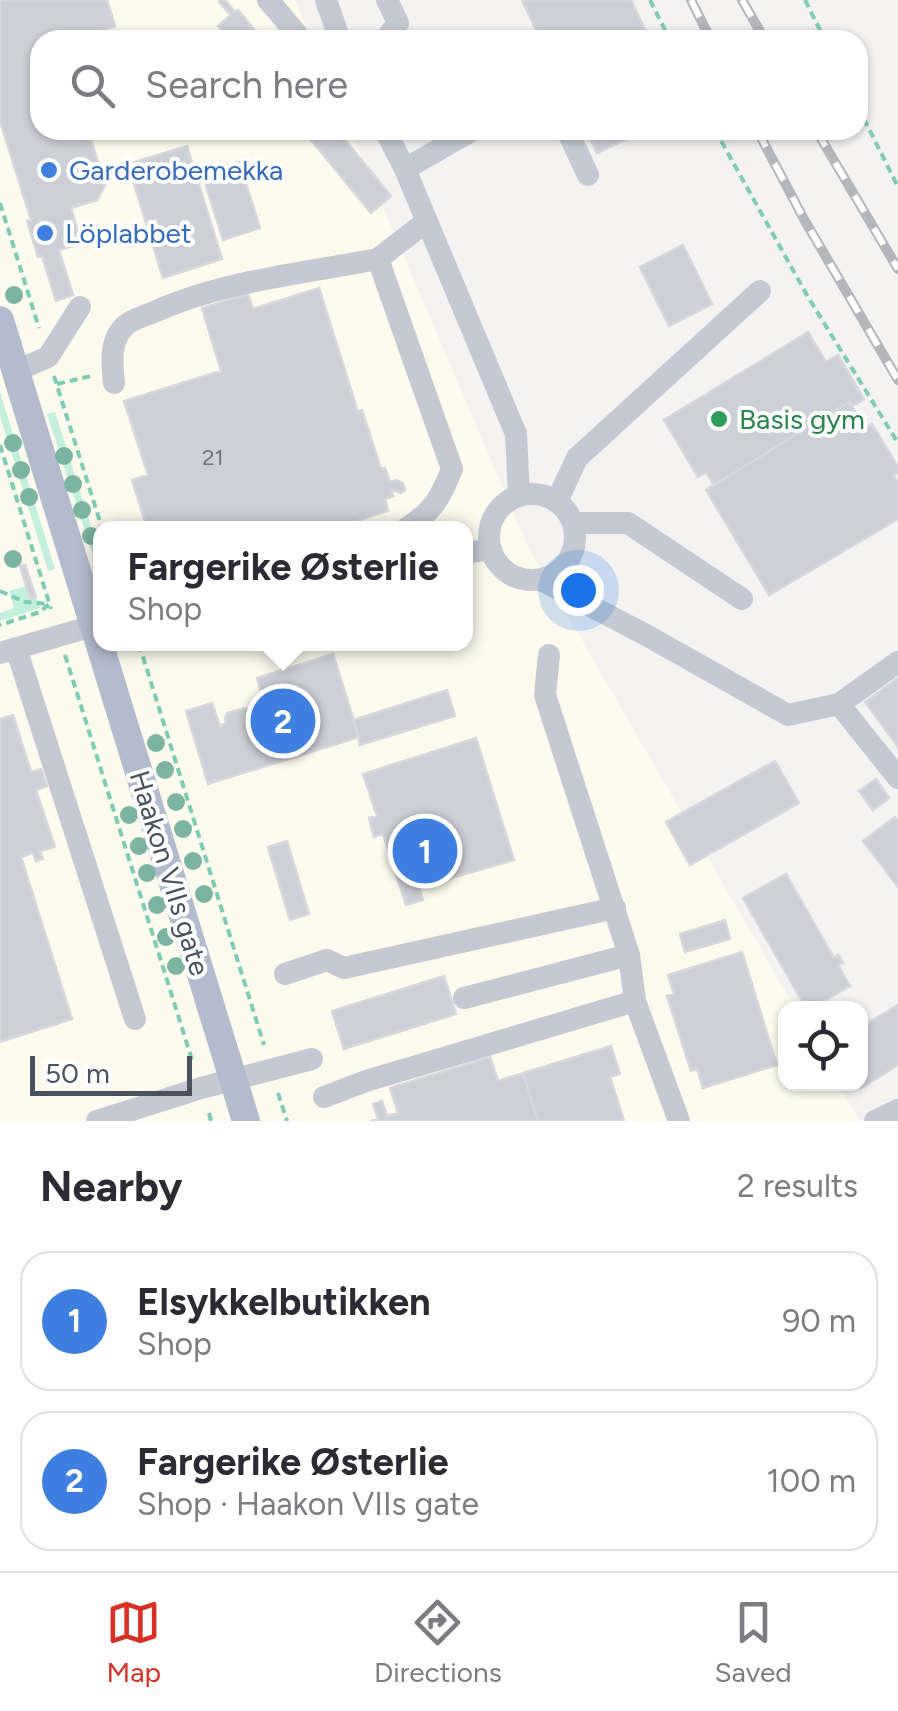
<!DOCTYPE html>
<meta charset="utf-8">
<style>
body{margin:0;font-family:Figtree,sans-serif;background:#f2f2f3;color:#2b2b33}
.controls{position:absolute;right:30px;bottom:30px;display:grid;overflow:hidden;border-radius:20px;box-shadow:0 2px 8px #0004}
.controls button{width:90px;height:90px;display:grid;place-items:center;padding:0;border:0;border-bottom:2px solid #e1e1e2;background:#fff;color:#2b2b33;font:50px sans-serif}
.scale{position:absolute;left:30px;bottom:25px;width:162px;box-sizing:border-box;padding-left:10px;border:5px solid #4a515f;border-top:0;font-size:28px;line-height:35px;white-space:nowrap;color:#4a515f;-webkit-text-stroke:8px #fff;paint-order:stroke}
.you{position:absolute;left:578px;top:590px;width:35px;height:35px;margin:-25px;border:8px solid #fff;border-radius:50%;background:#1a73e8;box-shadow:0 0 0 15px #1a73e833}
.badge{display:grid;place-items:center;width:65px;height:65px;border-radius:50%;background:#d93025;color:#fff;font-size:32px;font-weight:700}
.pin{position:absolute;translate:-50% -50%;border:5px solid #fff;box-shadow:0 2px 10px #0006}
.popup{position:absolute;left:93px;top:521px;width:380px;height:130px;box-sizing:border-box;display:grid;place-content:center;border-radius:20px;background:#fff;filter:drop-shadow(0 2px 8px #0005);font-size:32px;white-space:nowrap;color:#7c7c81}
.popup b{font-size:38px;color:#2b2b33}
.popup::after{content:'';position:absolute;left:50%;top:100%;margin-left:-20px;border:20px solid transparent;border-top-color:#fff}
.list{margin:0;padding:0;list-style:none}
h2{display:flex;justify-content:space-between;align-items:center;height:130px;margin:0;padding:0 40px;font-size:42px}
h2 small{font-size:32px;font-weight:400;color:#7c7c81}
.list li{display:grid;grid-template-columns:65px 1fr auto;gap:30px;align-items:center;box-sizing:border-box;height:140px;margin:0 20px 20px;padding:0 20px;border:2px solid #e1e1e2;border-radius:30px}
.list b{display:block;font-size:38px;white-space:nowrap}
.list p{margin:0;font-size:32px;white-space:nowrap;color:#7c7c81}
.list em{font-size:32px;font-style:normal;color:#7c7c81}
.icon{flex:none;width:55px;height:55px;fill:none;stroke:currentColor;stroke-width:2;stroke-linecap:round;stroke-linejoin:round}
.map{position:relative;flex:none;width:898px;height:1121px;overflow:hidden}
.search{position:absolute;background:#fff;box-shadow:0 2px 8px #0004;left:30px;right:30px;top:30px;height:110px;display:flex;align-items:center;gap:25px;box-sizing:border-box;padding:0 35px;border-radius:30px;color:#7c7c81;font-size:38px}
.sheet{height:450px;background:#fff}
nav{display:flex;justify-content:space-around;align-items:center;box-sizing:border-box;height:140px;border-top:2px solid #e1e1e2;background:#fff;font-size:28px;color:#7c7c81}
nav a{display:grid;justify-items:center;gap:5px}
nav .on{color:#d93025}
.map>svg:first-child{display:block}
</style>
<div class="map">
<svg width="898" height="1121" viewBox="0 0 898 1121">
<rect width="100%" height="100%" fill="#f4f3f2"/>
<!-- commercial -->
<path fill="#fcfbee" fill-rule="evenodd" d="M0,0H295L312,40H40V130H350L529,549L795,1008H786V1084H838L860,1121H0ZM100,528H466V644H100Z"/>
<!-- green -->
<path fill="#c3efdd" d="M0,392L55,569L48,571L0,416Z
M55,412L100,555L94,559L47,414Z
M26,586L31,599L36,597L40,608L0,621V613L14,608L9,591Z"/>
<!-- building -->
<path fill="#ced0d7" stroke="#d7d7dd" stroke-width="2.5" d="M0,0H107L115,26L80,40H40V130H88L105,185L97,200L71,208L81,244L59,250L73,295L56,301L42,256L38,257L27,221L31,220L0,121Z
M222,0H225L235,12L238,10L263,40H230L218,26L231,15L219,2Z
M522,0H631L650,40H541Z
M303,130H337L391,196L371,213Z
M586,130H645L597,153Z
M187,146L222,259L163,278L128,164Z
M239,162L260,228L223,240L202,173Z
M683,245L712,304L669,326L640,267Z
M319,288L358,412L362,410L381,469L385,468L390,482L397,480L403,483L405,490L401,493L391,490L393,496L385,499L388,511L333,528H311V526L303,528H257L256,526L247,528H147L132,480L148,475L124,401L221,371L202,308L248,294L253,309Z
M808,332L826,362L838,355L864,399L852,406L849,402L714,485L706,472L698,477L664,420Z
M849,402L865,428L872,424L898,467V473L893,475L898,483V519L769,595L706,490Z
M25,565L36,597L30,599L20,566Z
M333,654L359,737L208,784L186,711L212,703L220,726L226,723L225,718L227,713L245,708L250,710L252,716L267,711L257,678Z
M898,678V747L865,702Z
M447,690L455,716L360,745L353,720Z
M13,715L31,772L41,769L47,786L36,790L55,847L40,851L43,859L36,861L33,853L21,857L72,1019L0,1042V719Z
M476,738L514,860L419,887L423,900L406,905L383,834L374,837L369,818L377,816L363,774Z
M775,761L799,803L690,865L666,822Z
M876,779L889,798L873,810L859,791Z
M895,817L898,821V887L863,841Z
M287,841L309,914L290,920L268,847Z
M786,874L834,958L838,955L843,963L838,965L850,986L811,1008H806L743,898Z
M725,920L730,939L685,952L680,934Z
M742,952L777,1065L703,1088L697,1069L691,1071L667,996L674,994L668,975Z
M444,976L456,1014L344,1049L332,1011Z
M898,1005V1065L861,1088L858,1084H860V1028Z
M611,1046L620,1074L610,1077L624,1121H538L523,1073Z
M490,1057L498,1081L523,1073L538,1121H371L378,1119L373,1104L382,1101L387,1116L398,1113L390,1088Z"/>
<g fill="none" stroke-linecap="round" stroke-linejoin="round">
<!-- path -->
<path stroke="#7ccdb4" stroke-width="4" stroke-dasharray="8 5" stroke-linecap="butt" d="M650,0L670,40
M805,0L825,40
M858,107L898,187
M715,130L808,297L898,443
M0,203L39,328
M54,376L102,528
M57,384L91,376
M0,445L51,609
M0,591L25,602L49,604L40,612L0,625
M139,644L264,1045
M65,655L193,1063
M278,1093L287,1121
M209,1113L211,1121"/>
<!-- minor -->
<path stroke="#c4c9d3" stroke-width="22" d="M268,0L302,40
M326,0L340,40
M385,40L398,23L387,0
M385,130L405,169L516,434L519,496
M567,130L588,175
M405,169L473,130
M378,259L427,221
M16,371L48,357L80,307
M114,383C112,364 109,339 126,325C132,319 145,316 154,312C223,281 304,273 378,259L452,469C440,499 433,511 407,528
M489 537a43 43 0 1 1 86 0a43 43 0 1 1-86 0Z
M557,501L577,458L760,291
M574,523H628L742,599
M466,553L491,549
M541,580L646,635L788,715L839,704L898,778
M16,648L135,1019
M0,653L100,624
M549,655L545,695L629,955L635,1001L679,1121
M839,704L898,662
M285,974L327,960L344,968L615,908
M464,998L629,955
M324,1097L366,1081L635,1001
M97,1121L201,1088L312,1059
M875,1121L898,1110"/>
<!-- major -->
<path stroke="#b3bccf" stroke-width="28" d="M0,320L246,1121"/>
<!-- rail casing -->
<g stroke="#b5b6bc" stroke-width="10">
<path id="rail" d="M691,0L711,40
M742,0L765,40
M757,130L805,221L898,380
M816,130L898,269"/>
</g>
<!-- rail -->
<use href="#rail" stroke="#fff" stroke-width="6" stroke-dasharray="19" stroke-linecap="butt"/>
</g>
<!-- trees -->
<g fill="#7cb4a2">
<circle cx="14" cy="295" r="9"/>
<circle cx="13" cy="443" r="9"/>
<circle cx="64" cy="456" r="9"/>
<circle cx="21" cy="470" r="9"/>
<circle cx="73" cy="484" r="9"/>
<circle cx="29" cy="497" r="9"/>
<circle cx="82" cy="510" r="9"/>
<circle cx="91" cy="536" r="9"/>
<circle cx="13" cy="559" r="9"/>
<circle cx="156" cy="743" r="9"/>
<circle cx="165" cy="770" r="9"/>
<circle cx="176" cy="802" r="9"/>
<circle cx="129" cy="815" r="9"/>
<circle cx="183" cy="829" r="9"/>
<circle cx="139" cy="846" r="9"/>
<circle cx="193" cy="861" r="9"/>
<circle cx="147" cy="873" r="9"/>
<circle cx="204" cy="894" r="9"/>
<circle cx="157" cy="905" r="9"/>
<circle cx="166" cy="937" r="9"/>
<circle cx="176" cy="966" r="9"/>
</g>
<!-- markers -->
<g fill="#3f7fe0" stroke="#fff" stroke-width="4">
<circle cx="49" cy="170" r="10"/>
<circle cx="45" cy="233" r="10"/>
</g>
<circle fill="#2e9e5b" stroke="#fff" stroke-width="4" cx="719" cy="419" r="10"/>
<g text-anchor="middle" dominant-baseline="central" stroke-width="8" stroke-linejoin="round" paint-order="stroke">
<!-- number labels -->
<g font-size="22" fill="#6b717d">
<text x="213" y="457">21</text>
</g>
<!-- shop labels -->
<g font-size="28" fill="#366cbe" stroke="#fff" text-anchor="start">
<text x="69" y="170">Garderobemekka</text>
<text x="65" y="233">Löplabbet</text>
</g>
<!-- leisure labels -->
<g font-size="28" fill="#27864d" stroke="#fff" text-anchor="start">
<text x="739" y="419">Basis gym</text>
</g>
<!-- street labels -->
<g font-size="28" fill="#4a515f" stroke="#fff">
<text transform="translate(170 873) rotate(73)">Haakon VIIs gate</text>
</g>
</g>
</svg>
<div class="controls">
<button><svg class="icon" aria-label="locate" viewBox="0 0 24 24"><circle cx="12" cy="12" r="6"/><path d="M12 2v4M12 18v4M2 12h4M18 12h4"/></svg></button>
</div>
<div class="scale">50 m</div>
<div class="you"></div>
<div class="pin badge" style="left:425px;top:851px;background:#3f7fe0">1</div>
<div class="pin badge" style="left:283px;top:721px;background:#3f7fe0">2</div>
<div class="popup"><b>Fargerike Østerlie</b>Shop</div>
<div class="search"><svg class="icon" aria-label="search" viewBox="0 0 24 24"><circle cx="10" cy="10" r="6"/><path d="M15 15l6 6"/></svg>Search here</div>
</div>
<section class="sheet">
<h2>Nearby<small>2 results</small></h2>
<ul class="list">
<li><span class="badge" style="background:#3f7fe0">1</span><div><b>Elsykkelbutikken</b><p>Shop</p></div><em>90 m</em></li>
<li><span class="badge" style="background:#3f7fe0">2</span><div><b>Fargerike Østerlie</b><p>Shop · Haakon VIIs gate</p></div><em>100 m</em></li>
</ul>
</section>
<nav>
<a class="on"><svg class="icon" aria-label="map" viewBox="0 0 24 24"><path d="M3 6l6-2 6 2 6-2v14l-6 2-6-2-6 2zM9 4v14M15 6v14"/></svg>Map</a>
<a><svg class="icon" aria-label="directions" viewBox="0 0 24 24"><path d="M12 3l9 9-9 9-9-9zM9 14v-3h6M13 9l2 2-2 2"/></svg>Directions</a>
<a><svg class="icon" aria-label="saved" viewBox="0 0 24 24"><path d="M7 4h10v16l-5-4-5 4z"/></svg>Saved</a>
</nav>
